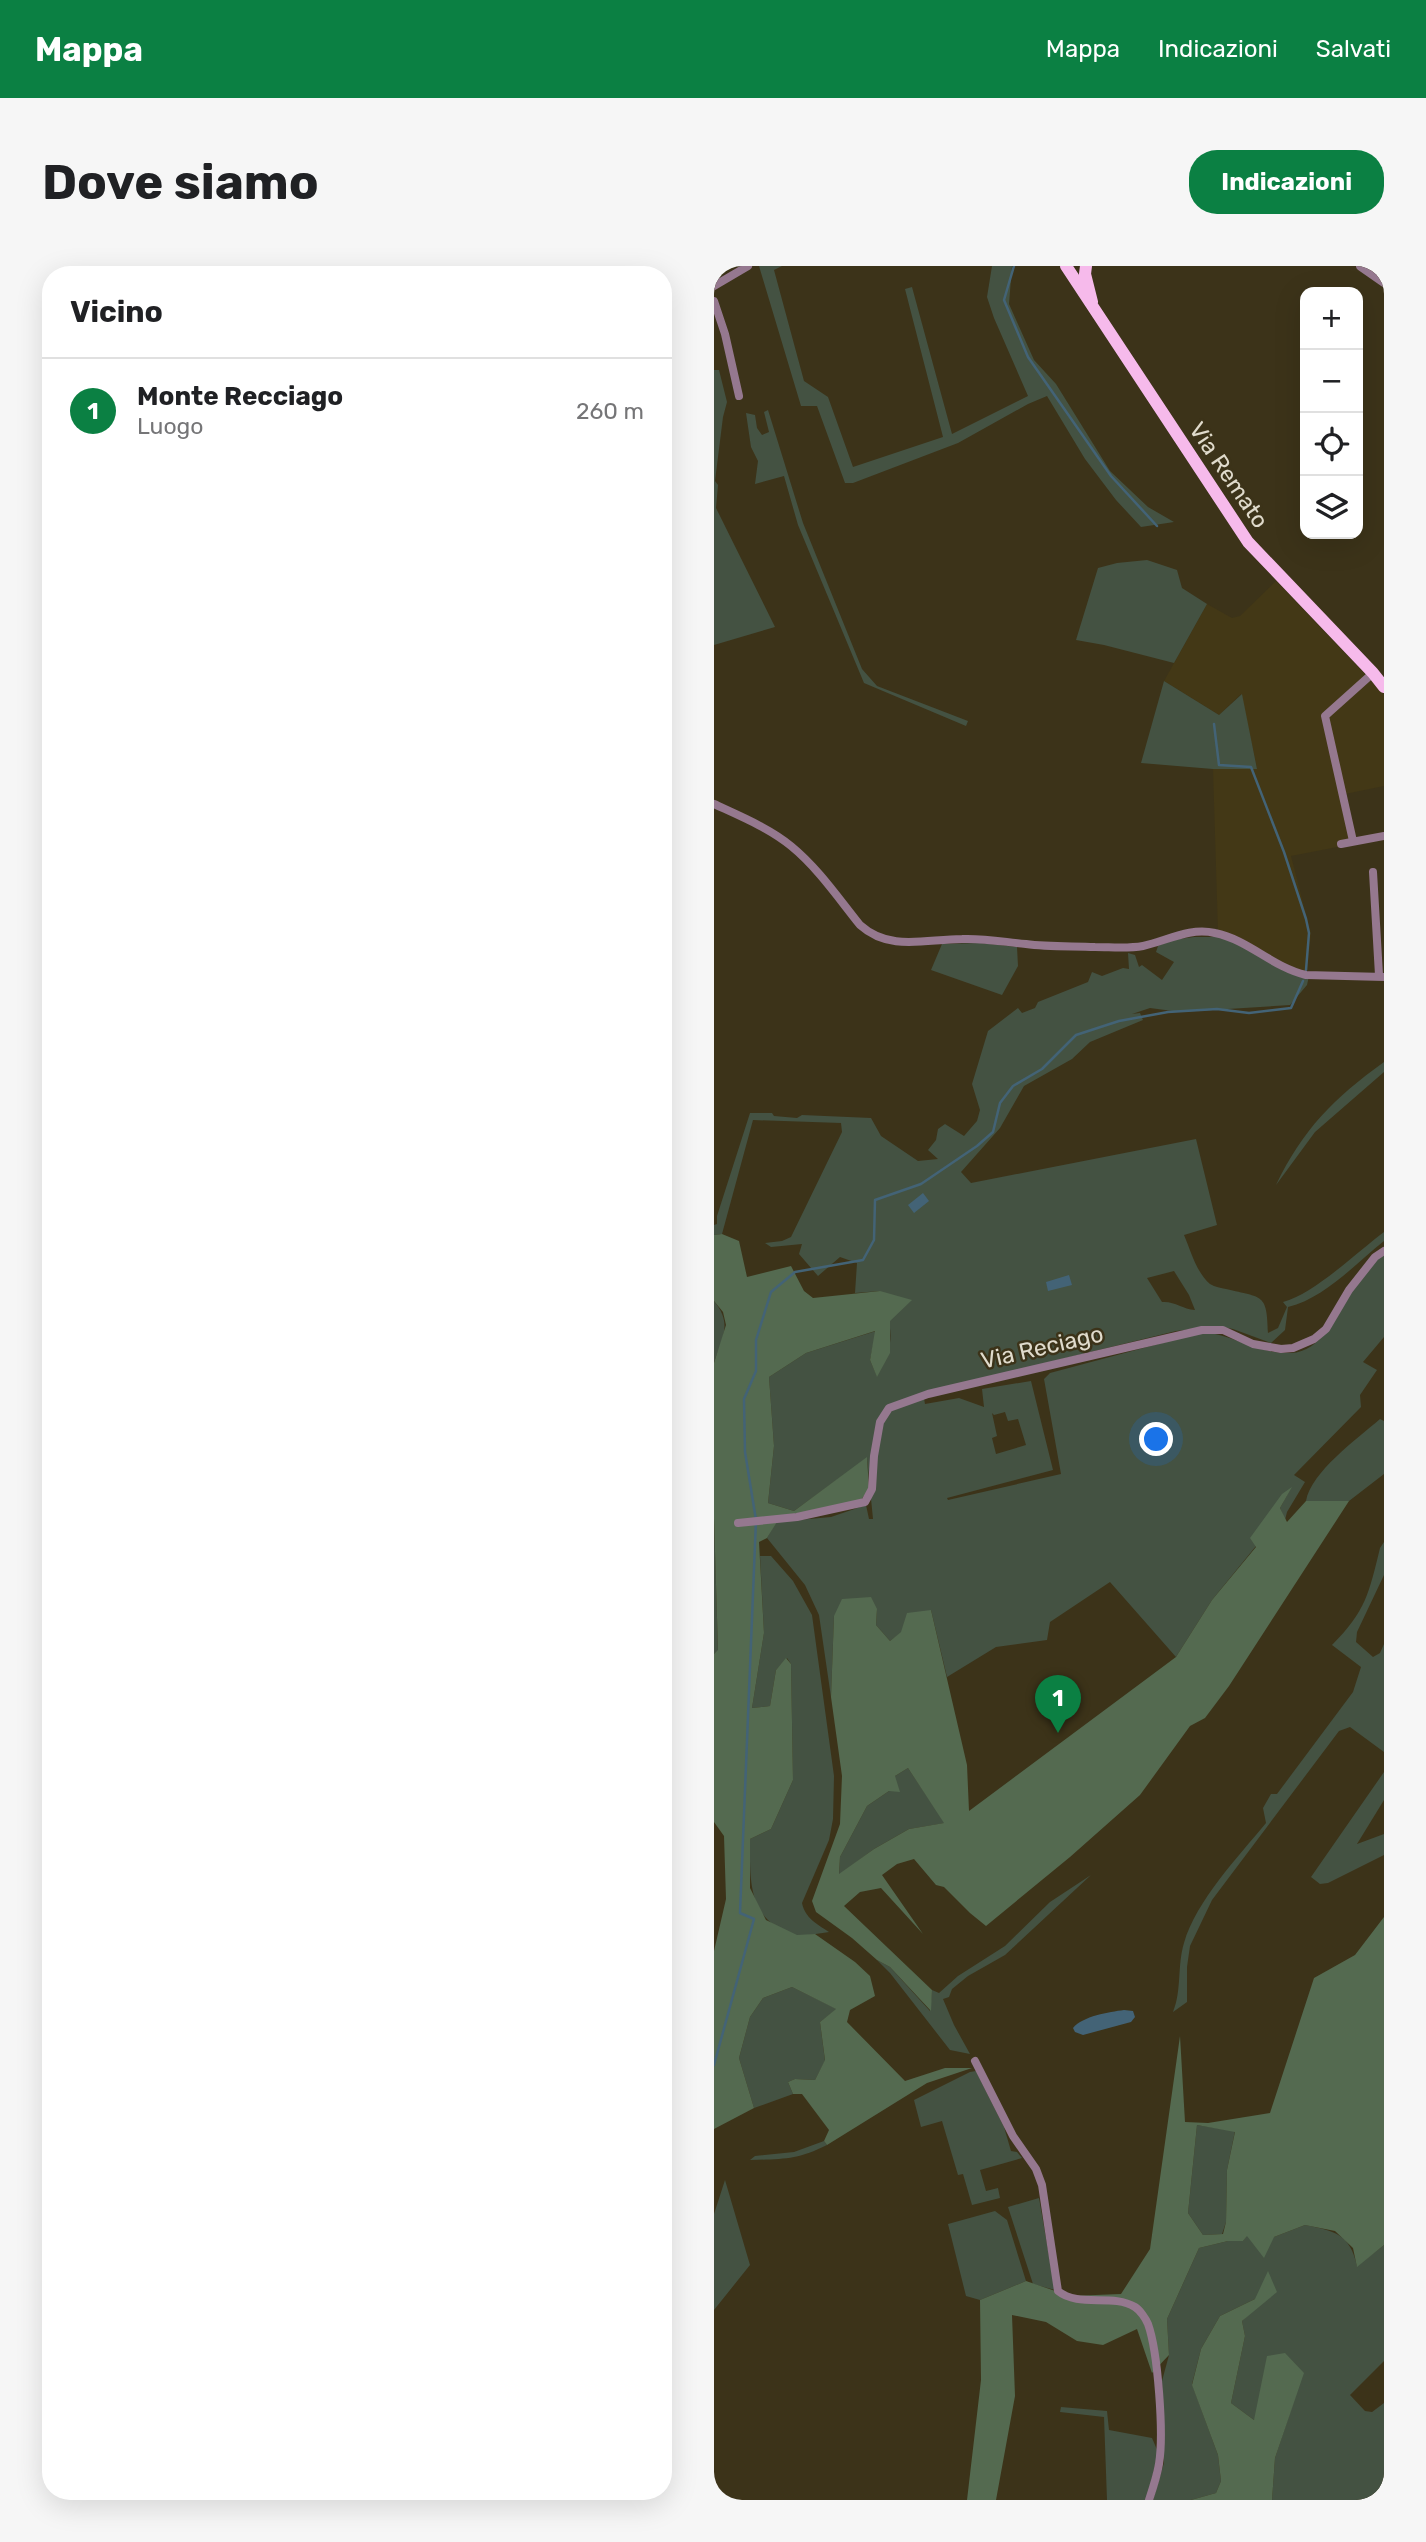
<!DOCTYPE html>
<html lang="it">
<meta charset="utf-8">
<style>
body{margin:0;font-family:Rubik,sans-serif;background:#f6f6f6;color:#202124}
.controls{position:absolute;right:21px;top:21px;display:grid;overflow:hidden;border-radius:14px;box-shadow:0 7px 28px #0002}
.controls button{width:63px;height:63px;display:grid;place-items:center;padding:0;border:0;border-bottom:2px solid #e0e0e0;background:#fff;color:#202124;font:35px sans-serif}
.you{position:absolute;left:443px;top:1174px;width:24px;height:24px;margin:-18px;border:5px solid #fff;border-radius:50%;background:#1a73e8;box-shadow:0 0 0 10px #1a73e833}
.badge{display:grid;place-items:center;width:46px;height:46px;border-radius:50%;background:#0b8043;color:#fff;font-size:23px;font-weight:700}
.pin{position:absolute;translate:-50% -58px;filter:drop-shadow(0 2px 4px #0008)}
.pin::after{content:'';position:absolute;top:37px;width:24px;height:21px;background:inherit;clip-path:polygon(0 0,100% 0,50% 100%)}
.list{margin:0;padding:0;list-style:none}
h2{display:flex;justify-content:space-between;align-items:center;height:91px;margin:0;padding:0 28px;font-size:30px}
h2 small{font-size:23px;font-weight:400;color:#757577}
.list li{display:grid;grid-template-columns:46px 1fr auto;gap:21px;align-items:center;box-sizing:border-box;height:105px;padding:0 28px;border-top:2px solid #e0e0e0}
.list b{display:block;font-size:26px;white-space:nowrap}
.list p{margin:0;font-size:23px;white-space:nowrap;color:#757577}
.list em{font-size:23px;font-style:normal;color:#757577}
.icon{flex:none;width:38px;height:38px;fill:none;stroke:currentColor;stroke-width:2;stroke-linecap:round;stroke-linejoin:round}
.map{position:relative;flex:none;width:670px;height:2234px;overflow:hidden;border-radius:28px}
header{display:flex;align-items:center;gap:42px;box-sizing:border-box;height:98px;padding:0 35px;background:#0b8043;color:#fff}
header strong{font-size:33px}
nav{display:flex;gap:38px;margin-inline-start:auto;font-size:24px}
.intro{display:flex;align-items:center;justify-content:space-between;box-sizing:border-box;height:168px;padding:0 42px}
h1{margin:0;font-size:49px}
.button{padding:18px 32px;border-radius:28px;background:#0b8043;color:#fff;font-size:24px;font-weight:700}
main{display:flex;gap:42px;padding:0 42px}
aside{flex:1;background:#fff;border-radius:28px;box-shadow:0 7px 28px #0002}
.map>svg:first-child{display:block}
</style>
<header>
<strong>Mappa</strong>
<nav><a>Mappa</a><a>Indicazioni</a><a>Salvati</a></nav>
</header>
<div class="intro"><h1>Dove siamo</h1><a class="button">Indicazioni</a></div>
<main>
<aside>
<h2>Vicino<small></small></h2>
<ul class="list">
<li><span class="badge">1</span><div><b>Monte Recciago</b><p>Luogo</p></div><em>260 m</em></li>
</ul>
</aside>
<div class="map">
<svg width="670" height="2234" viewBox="0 0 670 2234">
<rect width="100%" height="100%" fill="#3c3319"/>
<!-- built -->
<path fill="#433816" d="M562,315L670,428V520L631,528L644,577L577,590L597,667L593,707L504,666L499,503L543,502L527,428L505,449L450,415L493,338L518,352L526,350Z"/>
<!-- green -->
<path fill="#445242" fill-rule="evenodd" d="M45,0H68L60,4L90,115L114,131L139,201L229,171L191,23L198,21L238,168L314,130L280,52L273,31L278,0H298L295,38L320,94L342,118L396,205L434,241L460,256L427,261L402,234L371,193L333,130L314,138L244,177L139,217H131L103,140H87Z
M0,104H5L13,136L9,151L1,215L4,219L2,242L61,361L0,379Z
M54,144L89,257L148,403L163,420L254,455L252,460L150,417L84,259L70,210L41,218L44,195L37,181L32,147L41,149L43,162L48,169L55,166L50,146Z
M433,294L463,304L468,322L493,338L460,397L390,379L362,374L384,302L403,297Z
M450,415L505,449L528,428L543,503H499L427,497Z
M480,671H508L595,710L593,719L576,739L466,746L436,742L418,748L426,747L429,754L376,776L358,793L310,820L286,862L247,906L257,917L482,873L503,959L470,969C477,985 482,1006 496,1018C501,1021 507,1022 512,1023C549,1032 553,1027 554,1067L564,1062L573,1041L569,1036C600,1028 643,986 670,966V975C641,998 611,1032 574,1041L571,1064L557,1077L519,1063L504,1060L462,1065L209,1127L211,1138L245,1132L270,1141L268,1123L317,1115L339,1204L233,1232L234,1234L347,1208L330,1113L336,1107L489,1066C521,1069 542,1088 577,1087C607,1086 622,1050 635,1028C644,1014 657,997 670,987V1071L649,1096L663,1104L646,1129L647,1141L580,1209L591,1216L573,1246L571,1254L566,1242L577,1222L542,1280L498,1334L462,1391L396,1316L336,1356L333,1374L282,1381L233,1411L217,1344L176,1375L162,1359L163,1343L120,1350L117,1431L105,1349L91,1319L53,1272L62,1256L117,1251L152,1239L155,1253H159L153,1192L80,1245L54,1237L60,1180L55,1111L92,1087L162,1065L156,1094L163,1110C183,1075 178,1062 166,1025L141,1027L143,997L126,991L104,1010L85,988L88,978L57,981L51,977L68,975L77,971L128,866L127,857L39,854L8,968L0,969V959L3,958V950L36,847H58L60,850L83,852L88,849L157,852L167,870L204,895L224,893L214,884L222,874L224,863L231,858L250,870L263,855L266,844L258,818L274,765L304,742L308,747L321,742L324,736L374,716L378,706L388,710L409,702L415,703L414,687L421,689L425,701L428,699L448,714L460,696L442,686L444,680L458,674ZM460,1005L475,1029L481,1044C468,1043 461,1035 448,1036L433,1012ZM291,1146L294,1155L304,1153L312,1179L282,1188L278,1172L283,1170L278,1147L280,1149Z
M266,677L303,681L304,700L288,729L217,704L228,678Z
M670,796V806L601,866L562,919C589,863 620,832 670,796Z
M0,1035C19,1058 8,1072 0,1097Z
M666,1153L670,1155V1208L635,1235H592C597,1206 643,1173 666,1153Z
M0,1252L4,1385L0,1388Z
M670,1276V1309L643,1366L642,1376L659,1391L666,1387L670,1378V1486L636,1461L625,1465L498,1634L476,1680L473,1701V1736L459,1746C468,1724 463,1700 470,1677C482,1635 524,1591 552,1557L549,1542L557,1528H563L639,1426L647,1401L618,1379C652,1345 655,1327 666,1282Z
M46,1290H57L79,1315L98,1349L120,1510L119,1553L115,1574L88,1637C91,1652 103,1658 115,1666C105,1667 91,1671 81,1669C33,1655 36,1614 36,1573L57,1563L79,1514L77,1398L73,1392L62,1404L56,1440L38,1442L50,1367Z
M194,1502L231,1557L195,1563L160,1583L125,1609L126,1591L153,1540L175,1525L181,1510Z
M670,1506V1534L643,1578L670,1568V1589L614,1617L606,1618L597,1611Z
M377,1609L291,1689L254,1710L238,1723L235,1731L229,1733L240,1759L256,1788L236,1784L176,1707L163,1694L176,1701L216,1745L218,1724L225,1727L244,1710L291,1680L336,1636Z
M78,1721L123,1743L106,1756L111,1795L101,1814L81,1813L74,1816L79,1828L40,1842L25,1792L36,1751L49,1732Z
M262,1805L290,1861L297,1885L303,1886L308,1892L266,1904L272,1925L284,1922L286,1932L258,1939L249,1908L244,1909L228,1855L207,1861L200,1834L256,1806Z
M483,1859L521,1865L513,1904L512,1956L508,1968L489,1969L474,1947Z
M110,1875L113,1879C83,1894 69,1893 36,1894L41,1890L80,1886Z
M11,1914L36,1999L0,2044V1948Z
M325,1932L341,2024L319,2018L294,1941Z
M281,1945L293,1954L312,2015L266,2034L252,2030L234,1958Z
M591,1959C621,1965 636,1968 643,2000L670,1979V2095L636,2129L651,2145L658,2146L670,2137V2234H558L561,2192L589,2107L540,2154L517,2137L531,2070L528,2055L534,2049L541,2033L506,2050L487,2083L478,2118L504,2189L507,2215L502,2227L477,2234H439L450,2197L448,2115L455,2089L453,2053L485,1982L514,1975H529L533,1969L560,1971Z
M347,2141L393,2145L395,2164L438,2172L444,2186L433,2234H393L390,2151L346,2146Z"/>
<!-- forest -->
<path fill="#546a50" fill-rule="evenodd" d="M8,968L25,975L33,1011L77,1000L90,1025L99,1032L166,1025L198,1034L176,1055V1087L163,1111L156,1094L161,1065L92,1087L55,1111L60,1180L54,1237L80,1245L153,1191L155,1223L147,1234L66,1251L53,1272L45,1276L50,1367L38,1442L56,1440L62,1404L72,1392L77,1398L79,1514L57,1563L36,1573V1622L52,1654L83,1669L101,1668L141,1696L156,1710L161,1730L136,1744L133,1756L191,1815L231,1802H258L213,1817L113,1879L110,1875L115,1864L88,1828H79L74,1816L81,1813L101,1814L111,1794L106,1756L122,1743L78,1721L49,1732L36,1751L25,1792L40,1842L0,1863V1685L12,1633L10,1570L0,1556V1388L4,1384L0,1252V1097L12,1059L9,1046L0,1035V969Z
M578,1221L566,1242L573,1256L592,1235H635L515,1420L491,1452L476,1460L426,1529L356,1591L272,1660L256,1647L230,1621L222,1619L200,1593L183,1598L168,1609L209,1668L167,1622L146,1626L130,1640L218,1724L217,1745L176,1701L163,1694L138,1672L102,1646L98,1635L126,1558L128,1510L117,1431L120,1350L128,1333L157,1331L163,1343L162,1359L176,1375L187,1366L193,1347L217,1344L253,1499L255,1545L462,1391L498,1334L542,1281L536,1272L568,1228ZM194,1502L230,1557L195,1563L160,1583L125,1608L126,1591L153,1540L175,1525L186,1526L181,1510Z
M670,1651V1979L643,2001L639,1982L621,1965L591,1959L560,1971L550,1992L533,1970L529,1975H514L485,1982L453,2053L455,2089L438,2107L423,2063L389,2079L363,2075L332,2056L298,2049L301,2130L282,2234H253L267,2114L266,2034L312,2015L356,2030L407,2028L436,1983L466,1770L471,1856L494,1857L556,1847L600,1712L641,1689ZM483,1859L521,1866L513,1904L512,1956L509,1968L489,1969L474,1947Z
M554,2005L563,2026L528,2055L531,2070L517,2137L540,2154L553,2090L571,2087L590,2107L561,2192L558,2234H477L502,2227L507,2215L504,2189L478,2119L487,2083L506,2050L541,2033Z"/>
<!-- water -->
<path fill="#436376" d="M209,927L215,935L200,947L194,939Z
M355,1009L358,1019L334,1025L332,1016Z
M410,1744L419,1745L421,1751L417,1756L369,1769L361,1766L359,1762C369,1750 395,1746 410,1744Z"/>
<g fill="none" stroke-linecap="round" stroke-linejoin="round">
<!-- stream -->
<path stroke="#436376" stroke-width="2.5" d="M300,0L290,34L314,91L397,210L443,260
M500,458L505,499L537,501L570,586L592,653L595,667L592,704
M0,1799L40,1653L26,1647L42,1254L31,1186L30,1133L42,1105V1074L57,1026L81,1006L149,994L160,974L161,934L207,918L263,880L279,866L286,837L299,820L328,803L362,769L405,755L454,746L503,743L535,747L577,742L589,715"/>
<!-- minor -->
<path stroke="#95788f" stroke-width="8" d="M0,20L34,0
M0,35L11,68L25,130
M0,538C26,550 55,562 77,580C104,602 125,633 146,659C176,686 212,673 248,673C270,672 290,676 312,678C334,681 358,680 381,681C397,681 413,683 429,680C453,675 475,661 501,667C535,674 558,701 592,709L670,711
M639,575L611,450L659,407
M627,578L670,570
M659,606L665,709
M24,1257L83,1251L151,1236L158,1223L160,1190L166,1156L175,1142L214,1128L488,1064H509L539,1078L567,1083L579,1082L600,1073L612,1063L635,1024L661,991L670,985
M261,1795L299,1870L322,1903L328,1919L344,2025C365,2042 398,2027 421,2041C426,2044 432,2053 434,2058C444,2086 450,2168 445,2198C443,2210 439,2222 435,2234"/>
<!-- tertiary -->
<path stroke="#95788f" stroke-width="10" d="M647,0L670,16"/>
<!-- primary -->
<path stroke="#f6baeb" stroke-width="12" d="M352,0L534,276L659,407L670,421
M372,0L371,8L378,36"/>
</g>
<g text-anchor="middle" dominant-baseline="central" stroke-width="5" stroke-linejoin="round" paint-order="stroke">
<!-- street labels -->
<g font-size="23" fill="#e0dbcc" stroke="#3c3319">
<text transform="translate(515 209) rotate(56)">Via Remato</text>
<text transform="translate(328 1081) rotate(-13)">Via Reciago</text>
</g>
</g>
</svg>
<div class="controls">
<button>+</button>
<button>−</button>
<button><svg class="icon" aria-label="locate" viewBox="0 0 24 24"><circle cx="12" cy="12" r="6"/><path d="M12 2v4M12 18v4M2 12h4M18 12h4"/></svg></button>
<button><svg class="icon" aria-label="layers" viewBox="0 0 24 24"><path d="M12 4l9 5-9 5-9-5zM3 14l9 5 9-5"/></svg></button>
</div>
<div class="you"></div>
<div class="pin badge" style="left:344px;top:1467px">1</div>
</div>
</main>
